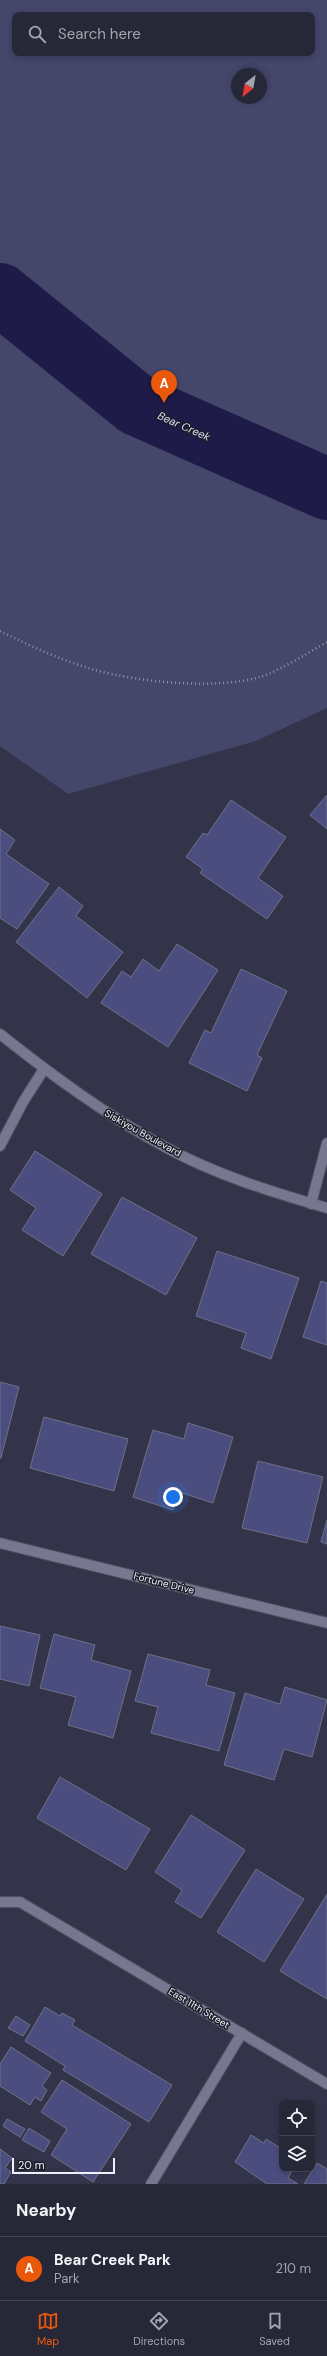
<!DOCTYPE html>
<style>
body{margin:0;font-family:"DM Sans",sans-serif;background:#323342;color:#f1f3f6}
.controls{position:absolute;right:12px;bottom:12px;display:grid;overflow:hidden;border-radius:8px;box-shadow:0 2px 6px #0003}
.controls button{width:36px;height:36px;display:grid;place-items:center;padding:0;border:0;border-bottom:1px solid #424452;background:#262737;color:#f1f3f6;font:20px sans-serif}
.compass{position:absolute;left:231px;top:68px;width:36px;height:36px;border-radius:50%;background:#262737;box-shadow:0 2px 6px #0003;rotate:211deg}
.scale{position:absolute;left:12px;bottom:10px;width:103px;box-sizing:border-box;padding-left:4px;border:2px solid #eef0fd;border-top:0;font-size:11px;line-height:14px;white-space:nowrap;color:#eef0fd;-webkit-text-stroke:3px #1c1d26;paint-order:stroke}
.you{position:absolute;left:173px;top:1497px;width:14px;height:14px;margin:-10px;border:3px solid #fff;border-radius:50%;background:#1a73e8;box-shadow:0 0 0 6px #1a73e833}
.badge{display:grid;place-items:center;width:26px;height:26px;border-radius:50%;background:#ea580c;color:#fff;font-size:13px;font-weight:700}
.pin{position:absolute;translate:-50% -33px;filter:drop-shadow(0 1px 2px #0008)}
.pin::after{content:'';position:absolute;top:21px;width:14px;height:12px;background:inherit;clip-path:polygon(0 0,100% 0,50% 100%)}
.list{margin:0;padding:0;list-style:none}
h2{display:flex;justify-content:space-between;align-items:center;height:52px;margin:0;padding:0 16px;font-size:17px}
h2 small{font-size:13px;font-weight:400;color:#a4a5ad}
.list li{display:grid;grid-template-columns:26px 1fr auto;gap:12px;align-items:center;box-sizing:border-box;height:64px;padding:0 16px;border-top:1px solid #424452}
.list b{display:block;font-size:15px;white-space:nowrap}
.list p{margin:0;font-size:13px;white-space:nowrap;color:#a4a5ad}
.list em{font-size:13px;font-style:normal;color:#a4a5ad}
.icon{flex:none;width:22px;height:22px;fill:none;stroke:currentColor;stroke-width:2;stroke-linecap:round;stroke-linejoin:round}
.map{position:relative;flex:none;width:327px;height:2184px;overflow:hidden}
.search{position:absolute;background:#262737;box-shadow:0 2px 6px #0003;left:12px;right:12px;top:12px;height:44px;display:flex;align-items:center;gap:10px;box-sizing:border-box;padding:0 14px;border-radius:8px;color:#a4a5ad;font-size:15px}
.sheet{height:116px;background:#262737}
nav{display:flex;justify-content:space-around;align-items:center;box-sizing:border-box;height:56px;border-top:1px solid #424452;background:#262737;font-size:11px;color:#a4a5ad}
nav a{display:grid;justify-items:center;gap:2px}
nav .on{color:#ea580c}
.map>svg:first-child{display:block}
</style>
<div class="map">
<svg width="327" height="2184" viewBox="0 0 327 2184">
<rect width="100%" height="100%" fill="#333449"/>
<!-- green -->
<path fill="#44466a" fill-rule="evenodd" d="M0,0H327V708L256,741L68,794L0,746ZM15,15H312V53H15ZM237,74H261V98H237Z"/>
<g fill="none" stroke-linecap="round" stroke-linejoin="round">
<!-- river -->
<path stroke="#1e1b48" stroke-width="62" d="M0,294L137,405L327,489"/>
</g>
<!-- building -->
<path fill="#4c4d7f" stroke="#6f7188" d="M327,795V829L310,815Z
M231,800L286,837L258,878L283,896L267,919L200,873L203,869L186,857L203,833L207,835Z
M0,829L15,840L6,854L49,884L17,929L0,918Z
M59,887L83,906L76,916L123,952L87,998L16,942Z
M177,944L218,970L168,1047L101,1003L122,971L131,977L143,959L159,971Z
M241,969L287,991L257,1055L262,1058L247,1091L189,1063L205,1030L211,1033Z
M35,1151L102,1194L63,1256L22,1230L36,1208L10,1190Z
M122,1197L197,1238L166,1295L91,1254Z
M217,1251L299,1278L271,1359L241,1348L246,1333L196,1316Z
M321,1281L327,1283V1345L303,1337Z
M0,1382L19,1387L1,1458H0Z
M44,1417L128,1439L114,1491L30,1468Z
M188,1423L233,1437L213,1503L179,1492L173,1510L133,1497L153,1430L184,1439Z
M258,1461L323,1477L307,1543L242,1528Z
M327,1520V1544L321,1542Z
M0,1626L40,1635L29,1686L0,1679Z
M54,1634L95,1645L91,1660L131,1671L113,1738L68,1725L76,1697L40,1688Z
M148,1654L210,1670L206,1685L235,1693L219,1751L151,1733L158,1707L135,1701Z
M285,1687L327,1700L312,1757L284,1749L274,1780L224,1765L245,1693L280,1704Z
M60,1777L150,1829L126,1870L37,1818Z
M191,1815L245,1850L201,1918L175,1902L182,1890L155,1872Z
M256,1869L304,1899L264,1962L217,1932Z
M327,1894V1999L280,1971Z
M45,2007L60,2016L62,2013L75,2020L72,2025L172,2085L149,2122L63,2070L65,2066L25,2041Z
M16,2016L30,2025L23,2036L8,2028Z
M11,2047L51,2073L42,2086L47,2090L41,2101L35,2097L30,2105L0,2086V2064Z
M62,2080L131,2124L93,2182L51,2155L67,2129L41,2112Z
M7,2119L25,2129L20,2137L3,2126Z
M29,2128L50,2141L44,2152L22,2140Z
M251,2135L264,2143L266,2139L282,2149V2169H293L288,2178L298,2184H267L235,2162Z
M0,2149L12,2158L5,2168L11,2172L4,2184H0Z
M317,2163L327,2169V2184H304Z"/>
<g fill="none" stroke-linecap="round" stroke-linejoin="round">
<!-- lane casing -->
<g stroke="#4e4f60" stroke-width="12">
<path id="lane" d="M0,1146L23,1102L44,1069
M151,2184L242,2033"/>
</g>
<!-- street casing -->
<g stroke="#4e4f60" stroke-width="12">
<path id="street" d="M311,1204L327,1143
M0,1543L327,1623
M0,1902H20L327,2084"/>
</g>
<!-- secondary casing -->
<g stroke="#4e4f60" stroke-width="12">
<path id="secondary" d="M0,1034C53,1076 106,1115 165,1147C216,1175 272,1192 327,1208"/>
</g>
<!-- path -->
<path stroke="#9294a5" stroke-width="2.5" stroke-dasharray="1 3" stroke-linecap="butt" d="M0,631C30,646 63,661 95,670C139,682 216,690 260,677C278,672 309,652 327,642"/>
<!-- lane -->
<use href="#lane" stroke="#777890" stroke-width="10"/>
<!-- street -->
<use href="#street" stroke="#777890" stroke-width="10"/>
<!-- secondary -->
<use href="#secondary" stroke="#777890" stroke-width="10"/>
</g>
<g text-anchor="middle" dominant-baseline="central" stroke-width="3" stroke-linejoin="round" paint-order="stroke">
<!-- street labels -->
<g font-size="10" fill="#eef0fd" stroke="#1c1d26">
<text transform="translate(143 1133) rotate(29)">Siskiyou Boulevard</text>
<text transform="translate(164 1583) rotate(14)">Fortune Drive</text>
<text transform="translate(199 2008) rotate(31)">East 11th Street</text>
</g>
<!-- water labels -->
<g font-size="11" font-style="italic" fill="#dbdefe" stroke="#1c1d26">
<text transform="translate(184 426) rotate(24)">Bear Creek</text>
</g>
</g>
</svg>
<div class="controls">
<button><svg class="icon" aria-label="locate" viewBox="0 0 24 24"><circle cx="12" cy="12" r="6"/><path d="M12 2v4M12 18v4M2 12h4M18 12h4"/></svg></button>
<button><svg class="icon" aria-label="layers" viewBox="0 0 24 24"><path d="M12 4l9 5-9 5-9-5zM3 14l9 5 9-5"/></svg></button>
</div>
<svg class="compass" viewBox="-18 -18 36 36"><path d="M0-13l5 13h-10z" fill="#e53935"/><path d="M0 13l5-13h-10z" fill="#a4a5ad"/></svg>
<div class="scale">20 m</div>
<div class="you"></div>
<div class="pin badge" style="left:164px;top:403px">A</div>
<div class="search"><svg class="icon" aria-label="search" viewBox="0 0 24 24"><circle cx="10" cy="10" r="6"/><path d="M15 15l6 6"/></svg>Search here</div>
</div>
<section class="sheet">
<h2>Nearby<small></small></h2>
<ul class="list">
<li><span class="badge">A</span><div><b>Bear Creek Park</b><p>Park</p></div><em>210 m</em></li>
</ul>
</section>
<nav>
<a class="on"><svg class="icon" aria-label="map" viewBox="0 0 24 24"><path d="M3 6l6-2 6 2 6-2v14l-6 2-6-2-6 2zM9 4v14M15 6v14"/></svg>Map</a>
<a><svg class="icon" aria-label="directions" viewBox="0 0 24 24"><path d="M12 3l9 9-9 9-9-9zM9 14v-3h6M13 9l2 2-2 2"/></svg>Directions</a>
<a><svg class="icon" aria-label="saved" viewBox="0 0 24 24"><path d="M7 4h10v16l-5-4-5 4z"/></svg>Saved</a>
</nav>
